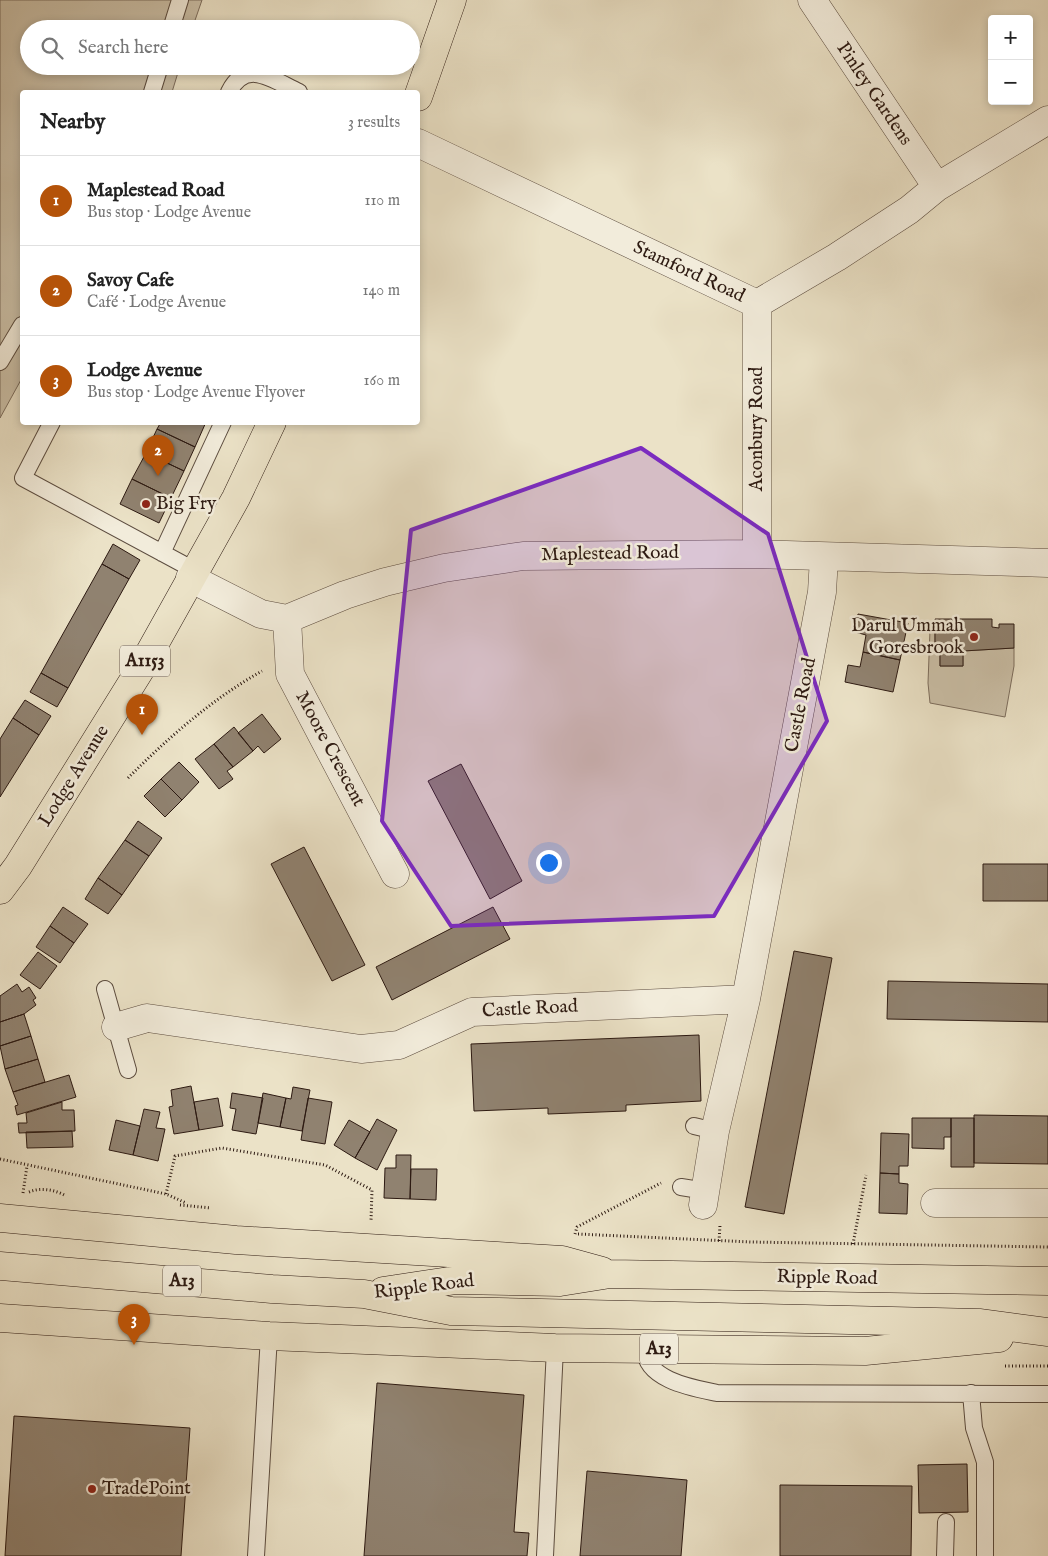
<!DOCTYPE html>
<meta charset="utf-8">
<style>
body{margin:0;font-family:"IM FELL English",serif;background:#f6f6f6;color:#222}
.controls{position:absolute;right:15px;top:15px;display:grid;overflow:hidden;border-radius:5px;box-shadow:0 2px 8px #0003}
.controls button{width:45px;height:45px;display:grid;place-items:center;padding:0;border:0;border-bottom:1px solid #e0e0e0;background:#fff;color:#222;font:25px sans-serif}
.you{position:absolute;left:548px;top:862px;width:18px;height:18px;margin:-12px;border:4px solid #fff;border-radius:50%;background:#1a73e8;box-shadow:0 0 0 8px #1a73e833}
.badge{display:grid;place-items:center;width:32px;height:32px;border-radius:50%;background:#b45309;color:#fff;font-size:16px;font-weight:700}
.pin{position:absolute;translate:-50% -41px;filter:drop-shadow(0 1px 2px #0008)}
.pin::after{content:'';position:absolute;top:26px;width:18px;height:15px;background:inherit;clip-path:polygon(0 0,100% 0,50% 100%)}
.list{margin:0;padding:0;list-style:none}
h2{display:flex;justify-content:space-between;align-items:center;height:65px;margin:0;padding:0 20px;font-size:21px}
h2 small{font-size:16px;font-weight:400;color:#767676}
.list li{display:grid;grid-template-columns:32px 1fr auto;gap:15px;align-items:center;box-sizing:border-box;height:90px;padding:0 20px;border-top:1px solid #e0e0e0}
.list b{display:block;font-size:19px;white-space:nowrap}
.list p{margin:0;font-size:16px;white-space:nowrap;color:#767676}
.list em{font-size:16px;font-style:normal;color:#767676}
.icon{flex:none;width:28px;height:28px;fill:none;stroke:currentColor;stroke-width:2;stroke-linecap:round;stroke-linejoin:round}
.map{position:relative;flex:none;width:1048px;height:1556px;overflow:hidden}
.search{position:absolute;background:#fff;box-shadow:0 2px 8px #0003;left:20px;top:20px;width:400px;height:55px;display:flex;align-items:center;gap:12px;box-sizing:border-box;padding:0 18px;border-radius:28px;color:#767676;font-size:19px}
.panel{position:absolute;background:#fff;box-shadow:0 2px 8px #0003;left:20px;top:90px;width:400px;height:335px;border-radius:5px}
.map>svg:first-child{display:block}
</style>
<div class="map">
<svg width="1048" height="1556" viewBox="0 0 1048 1556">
<rect width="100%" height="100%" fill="#ebe2c7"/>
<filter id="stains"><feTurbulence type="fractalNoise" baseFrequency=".004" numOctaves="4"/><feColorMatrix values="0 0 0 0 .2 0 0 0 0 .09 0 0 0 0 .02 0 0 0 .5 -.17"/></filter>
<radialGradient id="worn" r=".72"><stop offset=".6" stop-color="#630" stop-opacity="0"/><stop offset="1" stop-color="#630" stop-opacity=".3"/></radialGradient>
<!-- green -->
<path fill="#cbc0a8" stroke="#7c6d5d" d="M0,0H202L192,29H29V66H180L172,92H22V378L0,418Z
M930,630H935V644H940V666H963V651L1014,648V666L1005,717L930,703L928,683Z"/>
<!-- building -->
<path fill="#908270" stroke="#2d1a12" d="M161,422H206L195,447L157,429Z
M157,429L195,447L184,471L146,453Z
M146,453L184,471L171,498L132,479Z
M132,479L171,498L159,523L120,504Z
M113,544L140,560L129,579L102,564Z
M102,564L129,579L68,688L41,673Z
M858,614L908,623L900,660L863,652L866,635L855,632Z
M935,619H992V627L999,628V624H1014V648L963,651V666H940V644H935Z
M863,652L900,660L893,692L845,682L848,665L860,667Z
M41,673L68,688L57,707L30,692Z
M25,700L51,716L39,735L13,718Z
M262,714L281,739L264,753L258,746L253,751L238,733Z
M13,718L39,735L0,797V739Z
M234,727L253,751L233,767L214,744Z
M214,744L233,767L227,771L233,779L219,789L195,759Z
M179,762L199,782L182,800L161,779Z
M461,764L522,881L490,899L428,781Z
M161,779L182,800L165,817L144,796Z
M138,821L162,838L149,856L125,840Z
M125,840L149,856L122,895L98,878Z
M304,847L365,965L332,981L271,864Z
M983,864H1048V901H983Z
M98,878L122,895L108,914L85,899Z
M63,907L88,924L74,943L50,926Z
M493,907L510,939L392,1000L376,967Z
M50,926L74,943L60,963L36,947Z
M794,951L832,958L784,1214L745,1207Z
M38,952L57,966L40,989L20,975Z
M888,981L1048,984V1022L887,1019Z
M17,984L22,992L29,987L36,998L33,1000L36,1005L24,1014L0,1022V996Z
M24,1014L31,1036L0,1046V1022Z
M699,1035L701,1101L626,1105V1111L548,1114V1108L474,1111L471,1044Z
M31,1036L38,1059L5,1069L0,1046Z
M38,1059L45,1082L13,1092L5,1069Z
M69,1075L76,1097L17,1115L15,1106L18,1105L13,1092Z
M191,1086L199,1130L174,1134L169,1107L173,1106L171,1090Z
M293,1087L310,1090L302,1131L280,1127L286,1098L291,1099Z
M232,1093L263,1098L256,1134L232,1130L236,1109L230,1108Z
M263,1093L286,1098L280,1127L258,1123Z
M218,1098L223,1126L199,1130L194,1102Z
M308,1098L332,1102L325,1144L301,1140Z
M62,1102V1110H74L75,1131L19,1133L18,1123H27L26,1113Z
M144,1109L160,1112L156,1128L165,1129L158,1161L133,1155Z
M974,1115L1048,1116V1164L974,1163Z
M912,1118H951V1137H944V1149L912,1148Z
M951,1118H974V1167H951Z
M377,1119L397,1130L377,1170L355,1158Z
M116,1120L140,1126L133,1155L109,1150Z
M349,1120L370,1132L355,1158L334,1145Z
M72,1131L73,1147L27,1148L26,1132Z
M881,1133L909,1134L908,1166H899V1174L880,1173Z
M396,1155H411L410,1199L384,1198L385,1168H396Z
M411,1169H437L436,1200L410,1199Z
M880,1173L899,1174V1183L908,1184L907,1214L879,1213Z
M377,1383L524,1395L514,1532L529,1533L527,1556H364Z
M14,1416L190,1428L181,1556H5Z
M967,1464L968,1512L919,1513L918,1465Z
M587,1471L687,1480L681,1556H580Z
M780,1485L912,1486L911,1556H780Z"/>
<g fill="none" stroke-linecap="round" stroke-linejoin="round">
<!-- service casing -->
<g stroke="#5c4c3f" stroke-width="18">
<path id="service" d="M171,29L180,0
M152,92L160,66
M229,92C246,58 273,80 299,92
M0,362L22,325
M52,422L23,478L194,570
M162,553L223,422
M105,989L128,1070
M694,1126L715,1131
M681,1187L706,1191
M645,1349C645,1380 693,1388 717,1393L1048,1394
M971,1393L974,1428L985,1462V1556
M256,1556L269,1336
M545,1556L555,1348
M945,1556L946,1522"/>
</g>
<!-- minor casing -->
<g stroke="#5c4c3f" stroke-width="29">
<path id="minor" d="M812,0L937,187
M418,143L757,304
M757,304L837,257L909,210L937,187L1048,120
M757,554V304
M190,578L261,614L287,619L345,595L385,582L444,568L523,556L757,554L1048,563
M287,619L290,674L395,874
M116,1027L147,1018L361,1049L399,1045L472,1012L746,999
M935,1203H1048
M703,1205L715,1131L746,999L822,592L824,558"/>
</g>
<!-- primary casing -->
<g stroke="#2d1a12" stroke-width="29">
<path id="primary" d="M418,97L452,0
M0,890L18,866L140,670L236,498L272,422"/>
</g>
<!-- trunk casing -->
<g stroke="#2d1a12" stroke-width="29">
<path id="trunk" d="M0,1218L236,1240L562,1260L602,1271
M0,1266L272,1289L364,1294L451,1311L979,1323L1048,1332
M383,1291L456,1280L560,1282L610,1274L1048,1281
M0,1318L269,1336L555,1348L865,1351L999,1338"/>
</g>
<!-- path -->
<path stroke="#2d1a12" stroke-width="3" stroke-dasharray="1 2.5" stroke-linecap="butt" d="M128,778C168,738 212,699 262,671
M0,1159L166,1194L186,1203
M29,1192C41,1187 56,1190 66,1196
M23,1193L27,1166
M166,1194L175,1156L222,1148L325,1165L372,1190L371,1221
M180,1205L211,1208
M575,1234L577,1227L661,1183
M578,1234L751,1242L1048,1247
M719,1241L720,1225
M853,1244L866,1175
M1005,1366H1048"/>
<!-- service -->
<use href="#service" stroke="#f2ecdb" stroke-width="16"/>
<!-- minor -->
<use href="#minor" stroke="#f2ecdb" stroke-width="28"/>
<!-- primary -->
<use href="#primary" stroke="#ebe2c7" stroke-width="28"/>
<!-- trunk -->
<use href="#trunk" stroke="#ebe2c7" stroke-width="28"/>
</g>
<!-- marked area -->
<path fill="#7b2cbf" fill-opacity="0.2" stroke="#7b2cbf" stroke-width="4" stroke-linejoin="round" d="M641,448L768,534L827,721L714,916L451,926L382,821L411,530Z"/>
<!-- markers -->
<g fill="#8f2418" stroke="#f2ecdb" stroke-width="2">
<circle cx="146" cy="504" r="5"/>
<circle cx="974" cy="637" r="5"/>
<circle cx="92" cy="1489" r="5"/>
</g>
<g text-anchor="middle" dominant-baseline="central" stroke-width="5" stroke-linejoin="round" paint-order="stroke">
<!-- shield labels -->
<g fill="#f2ecdb" stroke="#68594e" stroke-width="1">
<rect x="120" y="645.5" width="50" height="31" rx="4"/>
<rect x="163" y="1265.5" width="38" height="31" rx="4"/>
<rect x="640" y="1333.5" width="38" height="31" rx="4"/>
</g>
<g font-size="18" font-weight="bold" fill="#2d1a12">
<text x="145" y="661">A1153</text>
<text x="182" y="1281">A13</text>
<text x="659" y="1349">A13</text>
</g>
<!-- street labels -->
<g font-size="19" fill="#2d1a12" stroke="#f2ecdb">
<text transform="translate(874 94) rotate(56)">Pinley Gardens</text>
<text transform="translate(689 272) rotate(25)">Stamford Road</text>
<text transform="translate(757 429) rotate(-90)">Aconbury Road</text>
<text transform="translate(610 554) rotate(-1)">Maplestead Road</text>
<text transform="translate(801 705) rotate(-79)">Castle Road</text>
<text transform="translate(330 749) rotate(62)">Moore Crescent</text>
<text transform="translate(74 776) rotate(-58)">Lodge Avenue</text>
<text transform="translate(530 1009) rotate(-3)">Castle Road</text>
<text transform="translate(827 1278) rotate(1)">Ripple Road</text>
<text transform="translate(424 1287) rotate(-7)">Ripple Road</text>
</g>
<!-- poi labels -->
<g font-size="19" fill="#2d1a12" stroke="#f2ecdb" text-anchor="start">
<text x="156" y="504">Big Fry</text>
<text x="964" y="626" text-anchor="end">Darul Ummah<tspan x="964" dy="22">Goresbrook</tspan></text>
<text x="102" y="1489">TradePoint</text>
</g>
</g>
<rect width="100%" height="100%" filter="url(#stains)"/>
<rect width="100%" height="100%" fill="url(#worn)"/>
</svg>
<div class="controls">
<button>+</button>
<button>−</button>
</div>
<div class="you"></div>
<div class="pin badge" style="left:142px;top:735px">1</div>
<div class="pin badge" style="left:158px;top:476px">2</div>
<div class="pin badge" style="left:134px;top:1345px">3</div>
<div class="search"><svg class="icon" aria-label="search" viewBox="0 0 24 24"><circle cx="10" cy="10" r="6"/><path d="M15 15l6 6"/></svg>Search here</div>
<section class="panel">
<h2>Nearby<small>3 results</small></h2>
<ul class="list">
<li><span class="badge">1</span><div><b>Maplestead Road</b><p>Bus stop · Lodge Avenue</p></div><em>110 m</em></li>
<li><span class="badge">2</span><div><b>Savoy Cafe</b><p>Café · Lodge Avenue</p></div><em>140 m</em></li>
<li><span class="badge">3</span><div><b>Lodge Avenue</b><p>Bus stop · Lodge Avenue Flyover</p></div><em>160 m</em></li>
</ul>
</section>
</div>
